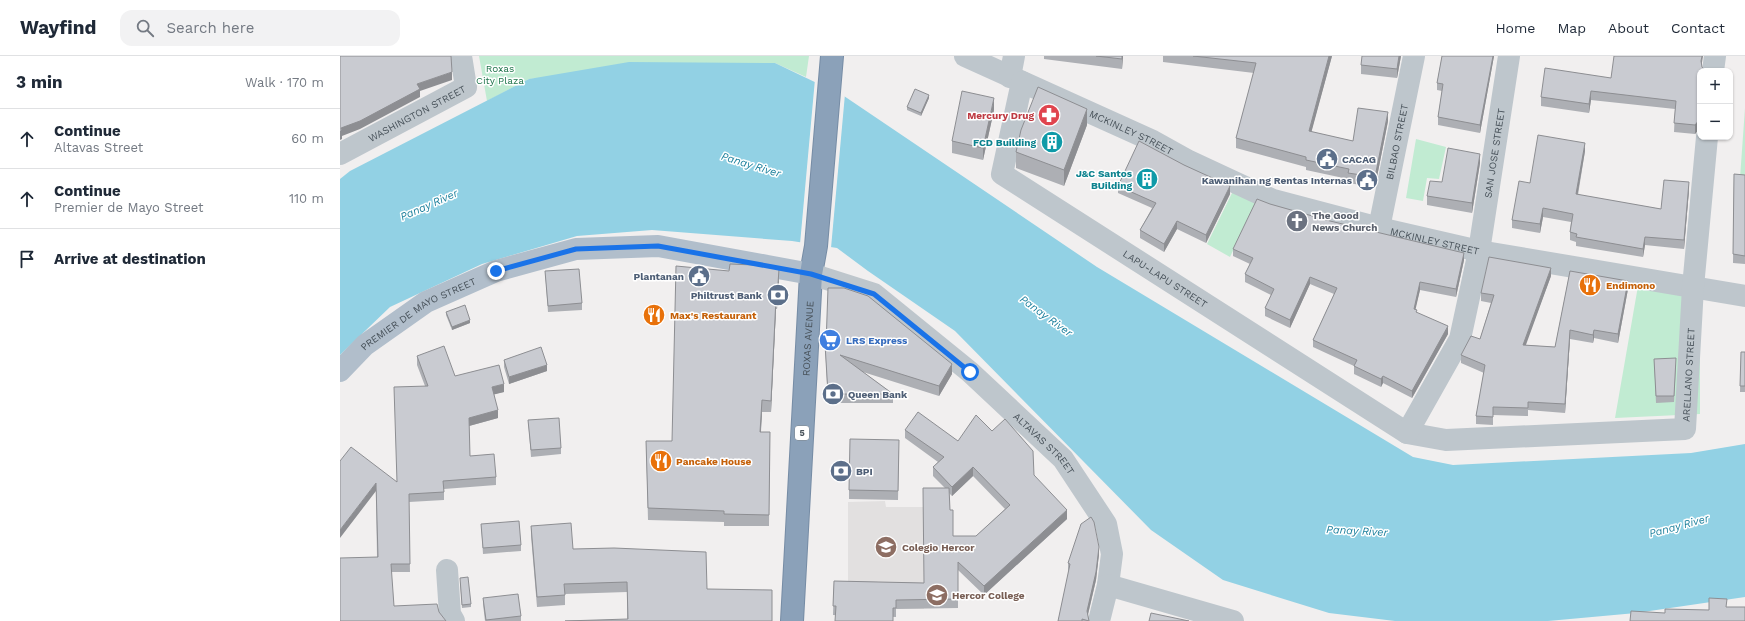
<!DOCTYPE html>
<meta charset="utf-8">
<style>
body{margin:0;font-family:"Work Sans",sans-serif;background:#f2f2f3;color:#1f2937}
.controls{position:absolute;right:12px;top:12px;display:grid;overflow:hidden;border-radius:8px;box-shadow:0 1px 3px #0004}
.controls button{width:36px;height:36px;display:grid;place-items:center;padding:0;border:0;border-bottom:1px solid #e0e1e3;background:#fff;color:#1f2937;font:20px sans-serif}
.stop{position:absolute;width:12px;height:12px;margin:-9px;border:3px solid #1a73e8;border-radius:50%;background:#fff}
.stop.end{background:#1a73e8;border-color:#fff;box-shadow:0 1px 4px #0008}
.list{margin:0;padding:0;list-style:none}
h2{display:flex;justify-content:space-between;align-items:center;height:52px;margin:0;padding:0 16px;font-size:17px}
h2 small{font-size:13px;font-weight:400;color:#747a83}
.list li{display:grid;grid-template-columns:26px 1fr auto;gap:12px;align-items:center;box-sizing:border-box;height:60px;padding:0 16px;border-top:1px solid #e0e1e3}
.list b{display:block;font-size:15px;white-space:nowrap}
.list p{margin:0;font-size:13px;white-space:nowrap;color:#747a83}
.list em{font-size:13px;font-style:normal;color:#747a83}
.icon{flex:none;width:22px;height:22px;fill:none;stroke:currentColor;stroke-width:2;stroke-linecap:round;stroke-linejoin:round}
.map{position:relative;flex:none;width:1405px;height:565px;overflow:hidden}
header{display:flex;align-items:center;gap:24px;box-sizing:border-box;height:56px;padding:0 20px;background:#fff;border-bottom:1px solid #e0e1e3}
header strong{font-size:19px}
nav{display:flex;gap:22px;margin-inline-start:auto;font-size:14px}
.search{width:280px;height:36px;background:#f2f2f3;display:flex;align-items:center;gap:10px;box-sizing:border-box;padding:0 14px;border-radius:12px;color:#747a83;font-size:15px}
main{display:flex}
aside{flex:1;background:#fff}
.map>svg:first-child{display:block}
</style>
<header>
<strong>Wayfind</strong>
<div class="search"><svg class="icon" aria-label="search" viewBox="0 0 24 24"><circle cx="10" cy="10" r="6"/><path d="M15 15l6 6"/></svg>Search here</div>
<nav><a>Home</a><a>Map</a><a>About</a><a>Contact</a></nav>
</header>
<main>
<aside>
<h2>3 min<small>Walk · 170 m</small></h2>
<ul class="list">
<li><svg class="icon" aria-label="ahead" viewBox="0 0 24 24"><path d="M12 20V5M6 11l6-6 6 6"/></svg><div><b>Continue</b><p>Altavas Street</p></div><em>60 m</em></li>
<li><svg class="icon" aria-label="ahead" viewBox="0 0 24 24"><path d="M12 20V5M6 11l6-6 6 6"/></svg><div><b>Continue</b><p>Premier de Mayo Street</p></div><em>110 m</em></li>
<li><svg class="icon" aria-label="arrive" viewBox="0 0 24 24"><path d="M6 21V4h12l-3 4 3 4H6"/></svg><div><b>Arrive at destination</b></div></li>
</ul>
</aside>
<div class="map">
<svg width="1405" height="565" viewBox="0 0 1405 565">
<rect width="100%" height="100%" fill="#f1efef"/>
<!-- education -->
<path fill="#e2e0e0" d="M545,445L546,451H583L584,553H561L508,531V446Z"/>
<!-- green -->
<path fill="#c1ebd2" d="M139,0H469L466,21L435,7L189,23L147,45Z
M1405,52V123L1400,122Z
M1076,83L1106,91L1099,123L1087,122L1083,145L1066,142Z
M893,135L916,146L890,201L867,188Z
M1298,230L1360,237V358L1275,362Z"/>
<!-- water -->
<path fill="#92d1e4" d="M289,6L435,7L504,40L757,211L1073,401L1113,409L1351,397L1405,388V541L1296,557L1208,565H1055L989,557L883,524L811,474L615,275L528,215L497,192L452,185L312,174L237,180L142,208L50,251L0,299V123L10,115L189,23Z"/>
<!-- pier -->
<path fill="#f1efef" d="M475,23L505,38L491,192L460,188Z"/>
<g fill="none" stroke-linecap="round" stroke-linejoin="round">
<!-- highway casing -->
<g stroke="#768ca5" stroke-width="24">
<g id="highway">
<path id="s8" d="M452,565L471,218L476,190L492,0"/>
</g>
</g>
<!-- minor -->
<g stroke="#bec6cc" stroke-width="22">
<path id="s1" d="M625,0L813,85L849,105L933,144L1039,172L1139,195L1405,240"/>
<path d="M1373,15L1375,0"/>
<path d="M670,21L674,0"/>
<path id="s2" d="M682,26L662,118L1067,377L1106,384L1345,373L1353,231L1367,81"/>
<path id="s3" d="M0,98L126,31L121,0"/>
<path id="s4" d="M1039,172L1074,0"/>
<path id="s5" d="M471,218L534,238L630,316L723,403L766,468L772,498L768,529L759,565"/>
<path id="s6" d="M1067,377L1120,283L1139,195L1169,0"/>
<path d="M107,514L110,558L114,565"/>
<path d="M768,529L893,565"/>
</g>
<!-- major -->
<path stroke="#b1becb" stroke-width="22" id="s7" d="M0,315L25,289L86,246L156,215L236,193L318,190L471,218"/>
<!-- highway -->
<use href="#highway" stroke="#8ba1b9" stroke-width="22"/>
</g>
<!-- wall -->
<path fill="#adafb4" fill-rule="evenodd" d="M704,0H783L782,13L704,3Z
M823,0H992L971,76L1013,85L1048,65L1035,131L1008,127V123L966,114V111L896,92V82L914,17L823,6Z
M1061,0L1057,22L1021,18V9Z
M1102,0H1154L1140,77L1098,69V61L1102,35L1097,34V27Z
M1360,15V72L1355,78L1334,76L1335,53L1251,44L1249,57L1201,50V41L1271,22Z
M589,42L581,60L567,54V51Z
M654,54L643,104L612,97V85Z
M747,69L724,130L676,112V96Z
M1245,95L1238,139L1321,153L1349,134L1344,193L1305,189L1303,201L1236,190V186L1230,184V176L1231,166L1203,161L1200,177L1172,172V164L1190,127Z
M1140,107L1132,157L1087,149V140L1102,126Z
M844,109L890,138L866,187L837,173L824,196L800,182V174L812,152L778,137V130Z
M1394,118L1405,119V208L1393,207Z
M930,148L1124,204L1116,241L1080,234L1075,253L1077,257L1108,278L1072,342L1043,327L1041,331L1014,318V310L973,291V284L994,238L970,228L950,272L925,260V252L931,239L905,226V218L910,208L893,200V193Z
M205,215L242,247V254L208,256Z
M389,215L439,225L437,253H436L431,356H422L421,376H430L429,470H384V466L308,464L306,385H332Z
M1230,215L1288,233L1278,287L1254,282L1253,287L1230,283L1225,357L1188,354V360L1153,359V369L1136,368V360L1144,317L1121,307V299L1140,283L1151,247L1141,245V237L1211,220L1185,289L1215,291Z
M106,256L130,267L112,274L106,259Z
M485,288L486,289L612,318L599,340L523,316L553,338V347H488Z
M1401,296H1405V336H1400Z
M77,300L115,320L164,336L154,338L158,362L129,370L130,400L156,421V429L104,433V444L69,446L70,516H51L0,565L37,501L36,435L57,425L85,330L77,309Z
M1314,303L1336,309L1334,346L1316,347Z
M164,304L207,315L169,328L164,311Z
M188,364L221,392V398L191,401Z
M565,374L618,385L694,419L727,463L644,539L618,514V552L556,553V561L493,559L494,525L584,527L605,432L593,420V411L598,406L565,382ZM633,420L665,453L636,480H613L610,454L609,437L612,440Z
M559,394L558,444L509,443V434Z
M141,468L181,489V495L143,498Z
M191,470L233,493L367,533L287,563V536L225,538V549L197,551L191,480Z
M759,498L756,524L748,559L749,565H718L729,515L728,514V507Z
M120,525L131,548V551L122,552Z
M143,542L181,560V565H145L143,548Z"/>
<!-- shaded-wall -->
<path fill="#8d8e92" d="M782,0H783L782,13Z
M989,0H992L969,85V75Z
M1059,0H1061L1057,22V13Z
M1153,0H1154L1140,77V69Z
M1362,0H1363L1361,13V5Z
M112,16V24L80,35V41L20,73L2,80V83L0,84V76L1,72L77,28Z
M1251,35V44L1249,57V48Z
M589,39V42L581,60V57Z
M654,42V54L643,104V92Z
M747,53V69L724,130V114Z
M1048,56V65L1035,131V121Z
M1360,63V72L1355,78V69Z
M1245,87V95L1236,147V138Z
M1140,98V107L1132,157V147Z
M1349,126V134L1344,193V184Z
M890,130V138L866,187V179Z
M1203,152V161L1200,177V168Z
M837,165V173L824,196V188Z
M1305,181V189L1303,201V193Z
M1124,197V204L1116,241V233Z
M1211,212V220L1183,297V289Z
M439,213V225L437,253V242Z
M970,221V228L950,272V264Z
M1288,225V233L1278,287V278Z
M1080,226V234L1074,260V253Z
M436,242V253L431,356V345Z
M130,264V267L112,274V271Z
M1108,270V278L1072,342V335Z
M1230,274V283L1225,357V348Z
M1254,274V282L1253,287V279Z
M612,308V318L599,340V330Z
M207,309V315L169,328V321Z
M1043,320V327L1041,331V323Z
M164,328V336L152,339V331Z
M422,344V356L420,388V376Z
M158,354V362L129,370V362Z
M633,411V420L612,440V431Z
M36,427V435L0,482V474Z
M727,454V463L644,539V530Z
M759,491V498L756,524L747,562V555Z"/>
<!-- building -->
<path fill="#c9cbd1" stroke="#8d8e92" d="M0,0H111L112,16L77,28L80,33L20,65L1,72L2,74L0,76Z
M756,0H782V3Z
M853,0H989L969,75L1013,85L1018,52L1048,56L1035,121L1008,117L1009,113L966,104V101L896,82L916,7Z
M1022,0H1059L1057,13L1021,9Z
M1102,0H1153L1140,69L1098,61L1103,28L1097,27Z
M1274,0H1362L1361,5L1362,11L1365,15H1360V63L1355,69L1334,67L1336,45L1251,35L1249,48L1201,41L1205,12L1271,22Z
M698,31L747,53L724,114L676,96L681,74Z
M575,33L589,39L581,57L567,51Z
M622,35L654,42L643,92L612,85Z
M1198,79L1245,87L1236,138L1321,153L1324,124L1349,126L1344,184L1305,181L1303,193L1236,181L1237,178L1230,176L1233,158L1203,152L1200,168L1172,164L1179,125L1190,127Z
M799,85L844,109L890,130L866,179L837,165L824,188L800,174L816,147L778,130Z
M1108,92L1140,98L1132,147L1087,140L1090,125L1102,126Z
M1394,118L1405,119V200L1393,198Z
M917,143L930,148L990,165L1124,197L1116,233L1080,226L1074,253L1077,254L1076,256L1108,270L1072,335L1043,320L1041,323L1014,310L1017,304L973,284L997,232L970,221L950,264L925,252L934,233L905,218L913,202L893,193Z
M1149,201L1211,212L1183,289L1215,291L1230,215L1288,225L1278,278L1254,274L1253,279L1230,274L1225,348L1188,346V352L1153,351V361L1136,360L1145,309L1121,299L1131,280L1140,283L1154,239L1141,237Z
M390,208L414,209L439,213L437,242H436L431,345L422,344L420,376H430L429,459L384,458V455L308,452L306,385H332L336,210L389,215Z
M239,213L242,247L208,250L205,215Z
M488,232H504L528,240L612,308L599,330L500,299L553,338H488L485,288L486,289Z
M125,249L130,264L112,271L106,256Z
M104,290L115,320L159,309L164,328L152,331L158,354L129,362L130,400L154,398L156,421L103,425L104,436L69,438L70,508H51L54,550L97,548L99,556L106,565H0V502L38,501L36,427L0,474V405L11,391L57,426L54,331L88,330L77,300Z
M201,291L207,309L169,321L164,304Z
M1401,296H1405V330H1400Z
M1336,302L1334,340H1316L1314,303Z
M578,356L618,385L636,359L652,375L665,363L693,395L694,419L727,454L644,530L618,506V543L556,544V552H553V565H495L496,550H493L494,525L584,527L583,432H609L610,454H613V480H636L670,449L633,411L612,431L593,411L604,401L565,374Z
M219,362L221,392L191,394L188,364Z
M510,383L559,384L558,435L509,434Z
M751,461L754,466L759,491L756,516L747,555L749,565L742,563V565H718L730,508L728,507L741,468Z
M179,465L181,489L143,492L141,468Z
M231,467L233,493L274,492L366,496L367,533L432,534V565H225L288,563L287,526L224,528L225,539L197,541L191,470Z
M128,521L131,548L122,549L120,522Z
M178,538L181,560L146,564L143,542Z
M1369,542L1387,543L1386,551H1405V565H1290L1291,555L1325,557V553L1369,554Z
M811,557L849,565H809Z"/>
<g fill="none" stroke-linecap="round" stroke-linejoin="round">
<!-- route -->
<path stroke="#1a73e8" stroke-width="5" d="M156,215L236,193L318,190L471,218L534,238L630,316"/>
</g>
<!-- icons -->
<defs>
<g id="pharmacy-disc" transform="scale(1.15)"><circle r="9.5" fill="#e0444e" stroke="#fff"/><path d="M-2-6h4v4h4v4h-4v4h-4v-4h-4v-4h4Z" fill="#fff"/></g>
<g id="building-disc" transform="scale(1.15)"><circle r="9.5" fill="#0f9aa8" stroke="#fff"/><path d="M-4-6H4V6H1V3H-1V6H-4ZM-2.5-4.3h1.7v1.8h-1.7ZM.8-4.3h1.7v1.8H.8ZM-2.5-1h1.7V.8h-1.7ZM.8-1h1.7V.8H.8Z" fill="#fff"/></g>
<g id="civic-disc" transform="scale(1.15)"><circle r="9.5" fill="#5c6f8a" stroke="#fff"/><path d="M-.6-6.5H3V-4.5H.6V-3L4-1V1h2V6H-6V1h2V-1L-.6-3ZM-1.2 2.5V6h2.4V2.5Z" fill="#fff"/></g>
<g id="church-disc" transform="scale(1.15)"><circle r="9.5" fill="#6b7280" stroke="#fff"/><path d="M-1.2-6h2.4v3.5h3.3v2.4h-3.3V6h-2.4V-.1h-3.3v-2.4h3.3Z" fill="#fff"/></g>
<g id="restaurant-disc" transform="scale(1.15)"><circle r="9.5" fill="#e8710a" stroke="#fff"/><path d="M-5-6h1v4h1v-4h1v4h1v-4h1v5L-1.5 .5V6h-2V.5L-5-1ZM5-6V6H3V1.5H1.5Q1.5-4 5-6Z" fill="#fff"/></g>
<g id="bank-disc" transform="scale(1.15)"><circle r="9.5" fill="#5c6f8a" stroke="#fff"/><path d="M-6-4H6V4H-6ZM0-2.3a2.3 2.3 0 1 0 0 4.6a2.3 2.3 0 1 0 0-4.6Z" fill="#fff"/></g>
<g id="supermarket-disc" transform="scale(1.15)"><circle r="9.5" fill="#3f7fe0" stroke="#fff"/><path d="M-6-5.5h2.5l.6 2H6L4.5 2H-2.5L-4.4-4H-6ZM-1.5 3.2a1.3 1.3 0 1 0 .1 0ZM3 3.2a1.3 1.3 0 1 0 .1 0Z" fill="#fff"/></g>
<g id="university-disc" transform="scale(1.15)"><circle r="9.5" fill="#8d6e63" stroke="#fff"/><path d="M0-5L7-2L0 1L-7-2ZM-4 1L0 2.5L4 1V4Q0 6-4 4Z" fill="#fff"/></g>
</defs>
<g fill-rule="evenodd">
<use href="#pharmacy-disc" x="709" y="59"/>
<use href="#building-disc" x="712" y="86"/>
<use href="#civic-disc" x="987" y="103"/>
<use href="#building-disc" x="807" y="123"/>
<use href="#civic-disc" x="1027" y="124"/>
<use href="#church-disc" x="957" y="165"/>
<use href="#civic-disc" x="359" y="220"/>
<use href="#restaurant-disc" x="1250" y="229"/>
<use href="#bank-disc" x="438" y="239"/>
<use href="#restaurant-disc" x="314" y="259"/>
<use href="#supermarket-disc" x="490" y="284"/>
<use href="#bank-disc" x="493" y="338"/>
<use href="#restaurant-disc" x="321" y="405"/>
<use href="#bank-disc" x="501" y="415"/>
<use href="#university-disc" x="546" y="491"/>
<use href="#university-disc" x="597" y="539"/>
</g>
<g text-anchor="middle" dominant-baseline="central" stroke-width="3" stroke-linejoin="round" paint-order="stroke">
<!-- shield labels -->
<rect fill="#fff" stroke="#7f868c" stroke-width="1" x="455" y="370" width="14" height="14" rx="3"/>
<g font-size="9" font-weight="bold" fill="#48525a">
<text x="462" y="377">5</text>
</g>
<!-- park labels -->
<g font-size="10" fill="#20754c" stroke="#fff">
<text x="160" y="12">Roxas<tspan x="160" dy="12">City Plaza</tspan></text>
</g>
<!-- street labels -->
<g font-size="10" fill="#48525a" stroke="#fff">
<text stroke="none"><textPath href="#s3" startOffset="87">WASHINGTON STREET</textPath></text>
<text stroke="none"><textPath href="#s1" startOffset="183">MCKINLEY STREET</textPath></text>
<text stroke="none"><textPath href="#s4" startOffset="88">BILBAO STREET</textPath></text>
<text stroke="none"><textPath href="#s6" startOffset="297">SAN JOSE STREET</textPath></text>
<text stroke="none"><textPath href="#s1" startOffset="507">MCKINLEY STREET</textPath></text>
<text stroke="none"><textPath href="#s2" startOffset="288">LAPU-LAPU STREET</textPath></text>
<text stroke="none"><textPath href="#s7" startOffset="98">PREMIER DE MAYO STREET</textPath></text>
<text stroke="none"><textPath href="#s8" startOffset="283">ROXAS AVENUE</textPath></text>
<text stroke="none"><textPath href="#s2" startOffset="908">ARELLANO STREET</textPath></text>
<text stroke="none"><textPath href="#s5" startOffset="293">ALTAVAS STREET</textPath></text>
</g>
<!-- health labels -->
<g font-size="10" font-weight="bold" fill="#be3a42" stroke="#fff" text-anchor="end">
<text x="694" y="59">Mercury Drug</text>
</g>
<!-- culture labels -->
<g font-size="10" font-weight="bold" fill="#0d838f" stroke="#fff" text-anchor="end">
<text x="696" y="86">FCD Building</text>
<text x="792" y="117">J&amp;C Santos<tspan x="792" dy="12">BUilding</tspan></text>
</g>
<!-- service labels -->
<g font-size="10" font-weight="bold" fill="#4e5e75" stroke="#fff" text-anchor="start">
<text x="1002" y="103">CACAG</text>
<text x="1012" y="124" text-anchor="end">Kawanihan ng Rentas Internas</text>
<text x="344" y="220" text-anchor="end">Plantanan</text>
<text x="422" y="239" text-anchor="end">Philtrust Bank</text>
<text x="508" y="338">Queen Bank</text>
<text x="516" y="415">BPI</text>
</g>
<!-- worship labels -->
<g font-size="10" font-weight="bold" fill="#5b616d" stroke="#fff" text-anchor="start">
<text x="972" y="159">The Good<tspan x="972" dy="12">News Church</tspan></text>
</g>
<!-- food labels -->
<g font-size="10" font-weight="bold" fill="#c56008" stroke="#fff" text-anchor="start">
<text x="1266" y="229">Endimono</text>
<text x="330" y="259">Max's Restaurant</text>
<text x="336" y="405">Pancake House</text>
</g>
<!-- shop labels -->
<g font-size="10" font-weight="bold" fill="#366cbe" stroke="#fff" text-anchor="start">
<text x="506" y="284">LRS Express</text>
</g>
<!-- education labels -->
<g font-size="10" font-weight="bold" fill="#785e54" stroke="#fff" text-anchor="start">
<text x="562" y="491">Colegio Hercor</text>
<text x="612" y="539">Hercor College</text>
</g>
<!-- water labels -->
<g font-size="11" font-style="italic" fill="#1a7f9c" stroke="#fff">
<text transform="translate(411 109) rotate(17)">Panay River</text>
<text transform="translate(89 149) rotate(-24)">Panay River</text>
<text transform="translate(706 260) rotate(36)">Panay River</text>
<text transform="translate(1339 470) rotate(-15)">Panay River</text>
<text transform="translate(1017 475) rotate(3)">Panay River</text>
</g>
</g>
</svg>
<div class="controls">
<button>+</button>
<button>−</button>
</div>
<div class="stop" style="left:630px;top:316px"></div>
<div class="stop end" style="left:156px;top:215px"></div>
</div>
</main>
